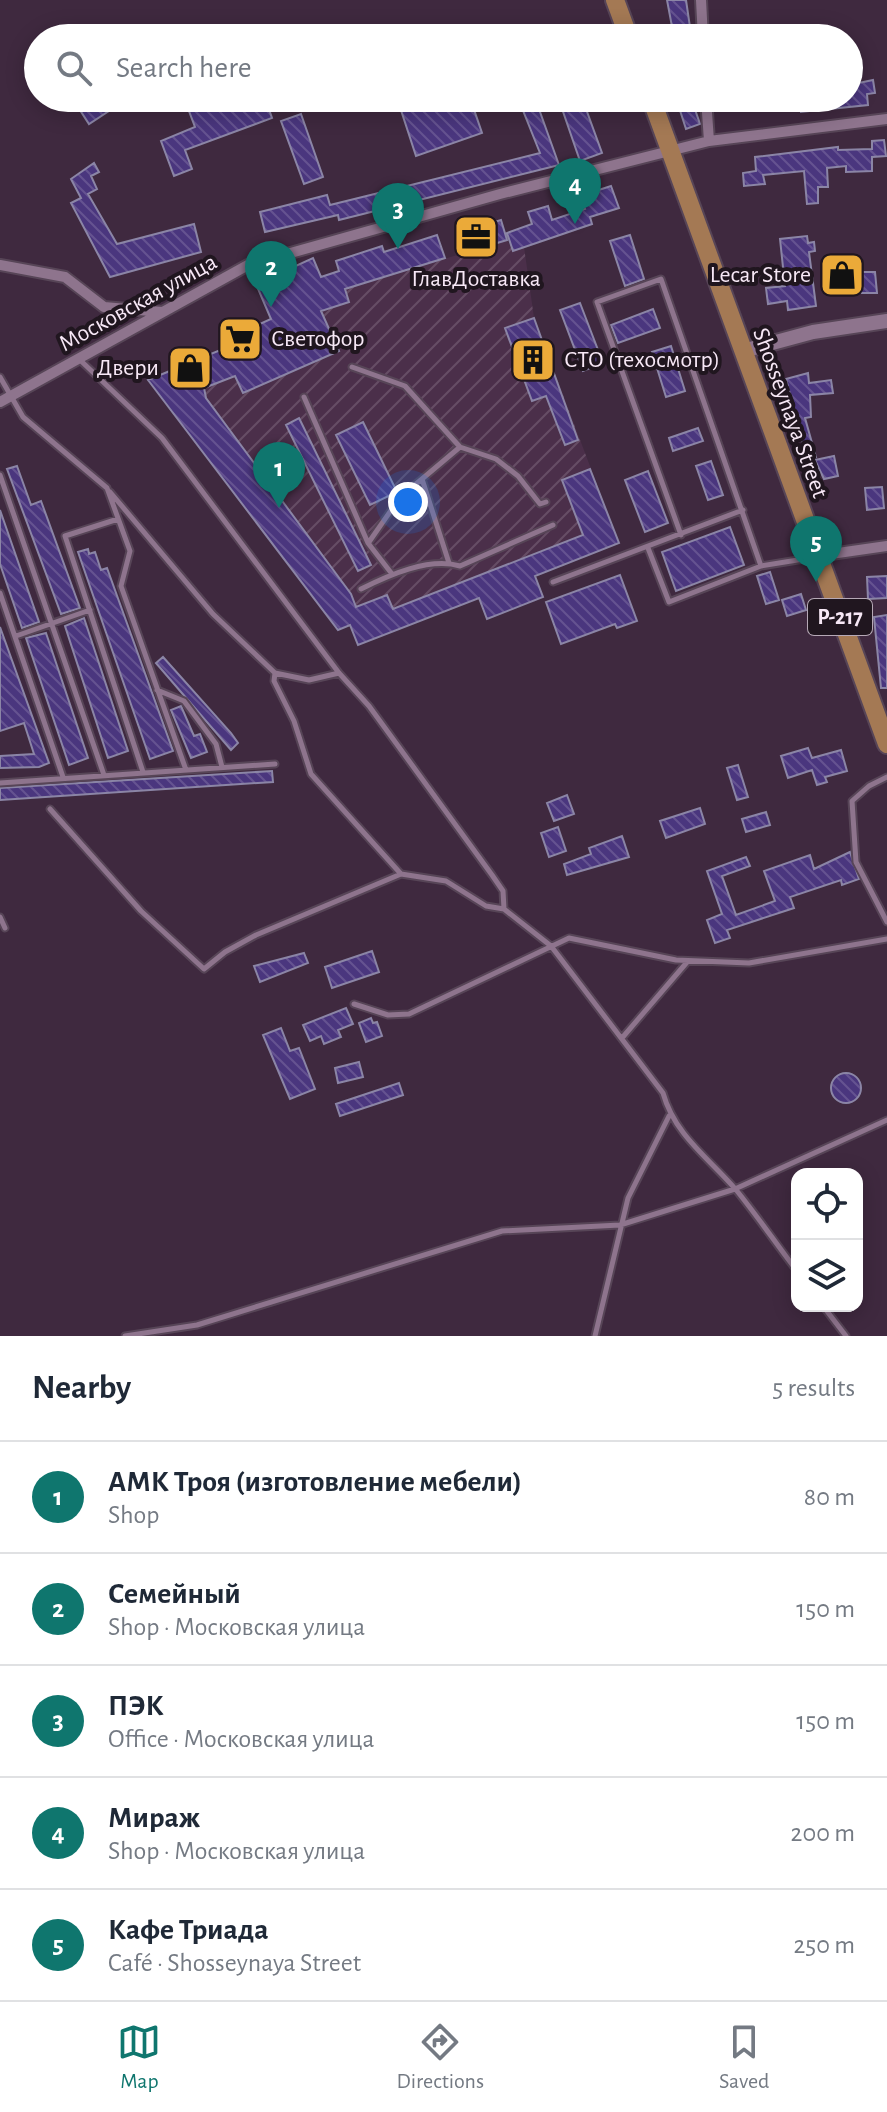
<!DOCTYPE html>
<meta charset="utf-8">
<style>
body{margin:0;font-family:"Alegreya Sans",sans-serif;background:#f2f2f3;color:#1f2937}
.controls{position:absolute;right:24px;bottom:24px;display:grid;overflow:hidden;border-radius:16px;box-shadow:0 4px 20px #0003}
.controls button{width:72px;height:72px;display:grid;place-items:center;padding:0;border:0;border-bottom:2px solid #e0e1e3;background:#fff;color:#1f2937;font:40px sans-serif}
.you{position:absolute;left:408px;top:502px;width:28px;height:28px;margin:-20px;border:6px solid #fff;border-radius:50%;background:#1a73e8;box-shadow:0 0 0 12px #1a73e833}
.badge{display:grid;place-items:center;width:52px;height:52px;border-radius:50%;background:#0f766e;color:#fff;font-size:26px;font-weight:700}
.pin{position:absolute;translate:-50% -66px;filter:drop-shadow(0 2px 4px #0008)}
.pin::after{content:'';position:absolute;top:42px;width:28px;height:24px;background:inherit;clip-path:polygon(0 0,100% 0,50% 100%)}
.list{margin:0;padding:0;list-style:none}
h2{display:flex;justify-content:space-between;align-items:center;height:104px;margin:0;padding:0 32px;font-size:34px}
h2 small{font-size:26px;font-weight:400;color:#747a83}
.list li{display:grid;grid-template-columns:52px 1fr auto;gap:24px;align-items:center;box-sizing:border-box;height:112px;padding:0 32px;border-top:2px solid #e0e1e3}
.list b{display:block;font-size:30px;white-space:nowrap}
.list p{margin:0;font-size:26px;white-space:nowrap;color:#747a83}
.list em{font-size:26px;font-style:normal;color:#747a83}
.icon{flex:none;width:44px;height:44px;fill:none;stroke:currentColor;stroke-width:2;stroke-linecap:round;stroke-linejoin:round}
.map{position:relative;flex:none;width:887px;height:1336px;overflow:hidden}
.search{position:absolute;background:#fff;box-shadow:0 4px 20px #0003;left:24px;right:24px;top:24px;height:88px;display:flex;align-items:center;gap:20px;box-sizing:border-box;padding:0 28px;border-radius:44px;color:#747a83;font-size:30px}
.sheet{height:664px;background:#fff}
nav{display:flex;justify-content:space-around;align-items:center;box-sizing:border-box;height:112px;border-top:2px solid #e0e1e3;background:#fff;font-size:22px;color:#747a83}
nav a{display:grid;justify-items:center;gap:4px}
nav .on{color:#0f766e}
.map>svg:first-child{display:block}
</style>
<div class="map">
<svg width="887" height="1336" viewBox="0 0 887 1336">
<defs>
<pattern id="industrial-furrows" width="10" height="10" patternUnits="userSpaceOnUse" patternTransform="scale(2)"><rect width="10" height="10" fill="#4b2f4a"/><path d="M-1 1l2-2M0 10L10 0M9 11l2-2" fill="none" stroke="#664d65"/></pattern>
<pattern id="building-back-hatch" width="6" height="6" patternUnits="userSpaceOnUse" patternTransform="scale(2)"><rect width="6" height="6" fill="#4a367e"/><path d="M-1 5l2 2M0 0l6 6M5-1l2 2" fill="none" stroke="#655391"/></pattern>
</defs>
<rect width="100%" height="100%" fill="#3f293f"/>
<!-- industrial -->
<path fill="url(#industrial-furrows)" d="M507,240L513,251L524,247L534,318L619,543L358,645L350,626L338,630L148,380L216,352L227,378L234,375L243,393L338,351L316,299L335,306L349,302L345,289Z"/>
<!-- building -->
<path fill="url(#building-back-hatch)" stroke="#8b85a6" stroke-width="2" d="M667,0H686L690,27L673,32Z
M873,80L875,93L867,94L868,105L801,112V98H849V85Z
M93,98H109L115,107L89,124L78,107Z
M184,98H247L250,107L266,101L272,118L185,150L192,169L174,176L161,141L195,127Z
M397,98H441L442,103L470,98L482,133L416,156Z
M518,98H535L559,165L339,220L338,215L265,232L260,212L327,195L330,205L540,153Z
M566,98H582L602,153L580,161L559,100Z
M676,98H691L700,124L686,129Z
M301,114L323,177L304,184L281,121Z
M884,140L886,156L872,157V171L846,172V166L827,168L828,187H818V203L807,204L804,171L763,175L765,184L744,186L743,173L756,171L755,157L838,147V150L872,149V141Z
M94,163L99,172L91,176L97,189L88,194L117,244L194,224L201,252L110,277L71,203L81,198L71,179Z
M611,186L619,208L590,217L592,224L513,251L507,233L532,224L528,212L548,206L552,220L585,209L580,196Z
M501,220L507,240L464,253L458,233Z
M437,235L445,258L345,289L349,302L321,311L339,351L243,393L235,376L204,388L206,398L351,594L356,607L387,595L393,609L583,535L562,480L590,469L619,543L535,576L543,597L487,619L479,598L358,645L350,625L338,630L148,380L223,349L220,342L271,319L256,284L313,258L321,277L339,271L336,261L382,246L384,252Z
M630,235L644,279L625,286L610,241Z
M807,236L808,243L814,242L815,251L809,252L816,306L788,310L787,301L768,304L766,288L785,286L780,239Z
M840,272H875L877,293H841Z
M580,303L603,363L583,371L560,310Z
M653,309L660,328L618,343L611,325Z
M534,318L578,440L565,445L546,396L532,401L505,328Z
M671,346L685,391L666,397L652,352Z
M808,373L809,383L831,380L833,393L810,395L811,417L805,418L816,457L807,460L786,379Z
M299,418L371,565L358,571L286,425Z
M363,422L397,492L370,505L336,435Z
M698,428L703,441L673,451L669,438Z
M834,456L838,476L824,479L815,460Z
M711,461L723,495L708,500L696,466Z
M17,466L31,505L41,501L80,608L61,614L7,469Z
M648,471L668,523L645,532L625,480Z
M882,487L884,508L867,510L865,488Z
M0,510L39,622L22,628L0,564Z
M730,527L744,565L676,591L662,552Z
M88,549L89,554L95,552L101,570L107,568L173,751L150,759L78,552Z
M770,572L779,600L766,604L757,576Z
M620,575L637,621L617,628L615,624L561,644L546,602Z
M887,576V598L868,599L867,577Z
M801,594L806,610L787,616L782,600Z
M887,615V688H881L874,617Z
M84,618L128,751L108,758L65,626Z
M0,627L49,763L39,767L0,768V756L34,754L24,723L0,731Z
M46,633L88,758L69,765L26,638Z
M163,657L231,733L238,743L231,750L156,663Z
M181,706L194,736L200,734L207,752L191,758L171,710Z
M808,748L812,758L841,750L847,771L825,777L827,782L817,785L812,770L788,778L781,756Z
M738,765L748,797L737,800L727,768Z
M272,771L273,782L0,800V788Z
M567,795L574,814L554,821L547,803Z
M700,808L705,824L666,838L660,821Z
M766,812L770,825L746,832L742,819Z
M558,827L566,851L549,857L541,833Z
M622,836L629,857L567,875L564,864L591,854L589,848Z
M850,852L859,879L842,885L841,880L790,897L794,908L727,930L730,938L715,943L707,920L722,914L707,871L746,857L750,866L722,876L736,915L775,901L764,871L810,855L814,869Z
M372,951L379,972L332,988L325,967Z
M304,953L308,963L260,982L254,966Z
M346,1008L353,1024L338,1030L341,1037L324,1044L321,1036L310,1041L303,1025Z
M371,1018L373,1023L377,1022L382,1036L366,1042L359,1023Z
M281,1028L290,1051L299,1048L315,1089L290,1099L263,1035Z
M359,1062L363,1077L338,1083L335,1068Z
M831 1088a15 15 0 1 1 30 0a15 15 0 1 1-30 0Z
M399,1083L403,1095L340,1116L336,1104Z"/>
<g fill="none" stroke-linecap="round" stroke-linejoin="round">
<!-- service casing -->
<g stroke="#574557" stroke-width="9">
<path id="service" d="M79,359L162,438L339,673L369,706L492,875L503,891L504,909
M352,367L405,386L460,447L496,459L518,476L540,504L546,502
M0,377L23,417L107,488L130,551L121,586L186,770
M304,397L368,543L392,574
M0,475L104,775
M110,492L213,614L275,673L309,680L339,673
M118,519L65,536L143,772
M681,535L597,302L661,279L761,566
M369,542L401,496L422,479
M648,548L669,602L761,566L816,557
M449,563L422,479L460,447
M553,582L743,510
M361,589C389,575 429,557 460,566L553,525
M0,593L63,777
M16,636L90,610
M275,673L274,681L294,721L311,774L401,874
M157,690L184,701L216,744L222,767
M887,777L869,786L852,801L856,862L887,922
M0,783L275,764
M50,809L141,911L204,969L225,952L256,935L401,874L446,881L486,906L504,909L551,946L663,1093C675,1136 710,1159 737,1191C758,1217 777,1245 797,1271
M0,917L5,928
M354,1004L388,1015L409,1014L569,938L676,960L749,963L887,939
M622,1038L688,961
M823,1306L846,1336
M125,1336L197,1325L502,1231L620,1225L735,1189L887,1120
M595,1336L628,1198L669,1116"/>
</g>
<!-- minor casing -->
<g stroke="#574557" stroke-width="14">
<path id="minor" d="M701,0L703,38
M706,98L709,141
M0,265L65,277L104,307L162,312
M0,402L248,265L500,194L709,141L887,119
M817,556L887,546"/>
</g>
<!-- secondary casing -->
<g stroke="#574557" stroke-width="18">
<path id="secondary" d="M743,351L813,332L887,321"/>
</g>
<!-- trunk casing -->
<g stroke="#574557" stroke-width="22">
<path id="trunk" d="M615,0L629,38
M651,98L887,744"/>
</g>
<!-- service -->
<use href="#service" stroke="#8e748d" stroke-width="5"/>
<!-- minor -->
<use href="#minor" stroke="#8e748d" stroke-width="10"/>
<!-- secondary -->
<use href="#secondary" stroke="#8e748d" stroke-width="14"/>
<!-- trunk -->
<use href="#trunk" stroke="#a47954" stroke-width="18"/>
</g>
<!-- icons -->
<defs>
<g id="office-square" transform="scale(2.3)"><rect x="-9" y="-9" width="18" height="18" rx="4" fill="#ebaa39" stroke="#20161f"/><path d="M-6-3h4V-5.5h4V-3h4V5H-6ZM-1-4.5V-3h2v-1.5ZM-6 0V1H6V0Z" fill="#111"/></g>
<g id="shop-square" transform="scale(2.3)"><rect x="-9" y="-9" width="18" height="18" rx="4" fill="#ebaa39" stroke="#20161f"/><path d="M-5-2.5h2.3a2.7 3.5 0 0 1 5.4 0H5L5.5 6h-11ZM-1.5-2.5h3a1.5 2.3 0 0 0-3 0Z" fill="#111"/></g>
<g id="supermarket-square" transform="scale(2.3)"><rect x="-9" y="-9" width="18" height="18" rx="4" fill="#ebaa39" stroke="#20161f"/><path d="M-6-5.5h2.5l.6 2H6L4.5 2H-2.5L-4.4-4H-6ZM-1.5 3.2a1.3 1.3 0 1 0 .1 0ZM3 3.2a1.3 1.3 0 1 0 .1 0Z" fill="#111"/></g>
<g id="building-square" transform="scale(2.3)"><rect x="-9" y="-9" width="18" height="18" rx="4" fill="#ebaa39" stroke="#20161f"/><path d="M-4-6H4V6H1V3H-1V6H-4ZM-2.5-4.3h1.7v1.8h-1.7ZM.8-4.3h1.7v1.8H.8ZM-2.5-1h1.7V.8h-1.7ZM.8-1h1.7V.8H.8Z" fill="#111"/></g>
</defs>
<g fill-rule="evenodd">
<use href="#office-square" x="476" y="237"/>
<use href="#shop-square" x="842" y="275"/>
<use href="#supermarket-square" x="240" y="339"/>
<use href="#building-square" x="533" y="360"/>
<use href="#shop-square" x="190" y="368"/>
</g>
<g text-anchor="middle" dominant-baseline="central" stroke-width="8" stroke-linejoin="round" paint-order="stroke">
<!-- shield labels -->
<rect fill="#20161f" stroke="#b6a9b6" stroke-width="2" x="808" y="599" width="64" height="36" rx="6"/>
<g font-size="22" font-weight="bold" fill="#f7e8f6">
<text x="840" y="617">Р-217</text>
</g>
<!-- poi labels -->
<g font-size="24" fill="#f7e8f6" stroke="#20161f" text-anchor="end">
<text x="811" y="275">Lecar Store</text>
<text x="476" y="279" text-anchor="middle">ГлавДоставка</text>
<text x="271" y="339" text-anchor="start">Светофор</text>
<text x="564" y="360" text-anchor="start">СТО (техосмотр)</text>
<text x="159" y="368">Двери</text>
</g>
<!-- street labels -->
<g font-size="24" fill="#f7e8f6" stroke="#20161f">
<text transform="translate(138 303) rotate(-29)">Московская улица</text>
<text transform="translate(790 413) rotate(70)">Shosseynaya Street</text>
</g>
</g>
</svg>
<div class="controls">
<button><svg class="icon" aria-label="locate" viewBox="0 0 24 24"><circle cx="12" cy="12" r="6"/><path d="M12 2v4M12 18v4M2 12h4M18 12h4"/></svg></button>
<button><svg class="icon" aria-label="layers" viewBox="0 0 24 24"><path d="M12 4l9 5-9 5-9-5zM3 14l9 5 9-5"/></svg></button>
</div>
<div class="you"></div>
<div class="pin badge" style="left:279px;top:508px">1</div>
<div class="pin badge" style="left:271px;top:307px">2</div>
<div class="pin badge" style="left:398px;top:249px">3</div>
<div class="pin badge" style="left:575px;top:224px">4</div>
<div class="pin badge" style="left:816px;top:582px">5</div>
<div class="search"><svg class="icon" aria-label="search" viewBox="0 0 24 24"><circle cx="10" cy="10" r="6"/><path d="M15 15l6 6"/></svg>Search here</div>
</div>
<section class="sheet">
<h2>Nearby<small>5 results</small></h2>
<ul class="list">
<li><span class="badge">1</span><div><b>АМК Троя (изготовление мебели)</b><p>Shop</p></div><em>80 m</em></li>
<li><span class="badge">2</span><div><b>Семейный</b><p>Shop · Московская улица</p></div><em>150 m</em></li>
<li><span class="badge">3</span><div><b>ПЭК</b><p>Office · Московская улица</p></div><em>150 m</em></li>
<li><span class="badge">4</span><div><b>Мираж</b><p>Shop · Московская улица</p></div><em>200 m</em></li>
<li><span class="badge">5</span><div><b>Кафе Триада</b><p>Café · Shosseynaya Street</p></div><em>250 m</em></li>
</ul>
</section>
<nav>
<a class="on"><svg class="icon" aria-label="map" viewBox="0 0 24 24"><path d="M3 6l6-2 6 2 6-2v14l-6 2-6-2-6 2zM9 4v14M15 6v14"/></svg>Map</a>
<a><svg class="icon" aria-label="directions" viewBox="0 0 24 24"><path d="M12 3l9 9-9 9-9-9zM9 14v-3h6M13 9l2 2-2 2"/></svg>Directions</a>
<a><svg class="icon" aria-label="saved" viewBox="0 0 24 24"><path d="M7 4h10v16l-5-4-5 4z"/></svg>Saved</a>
</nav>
